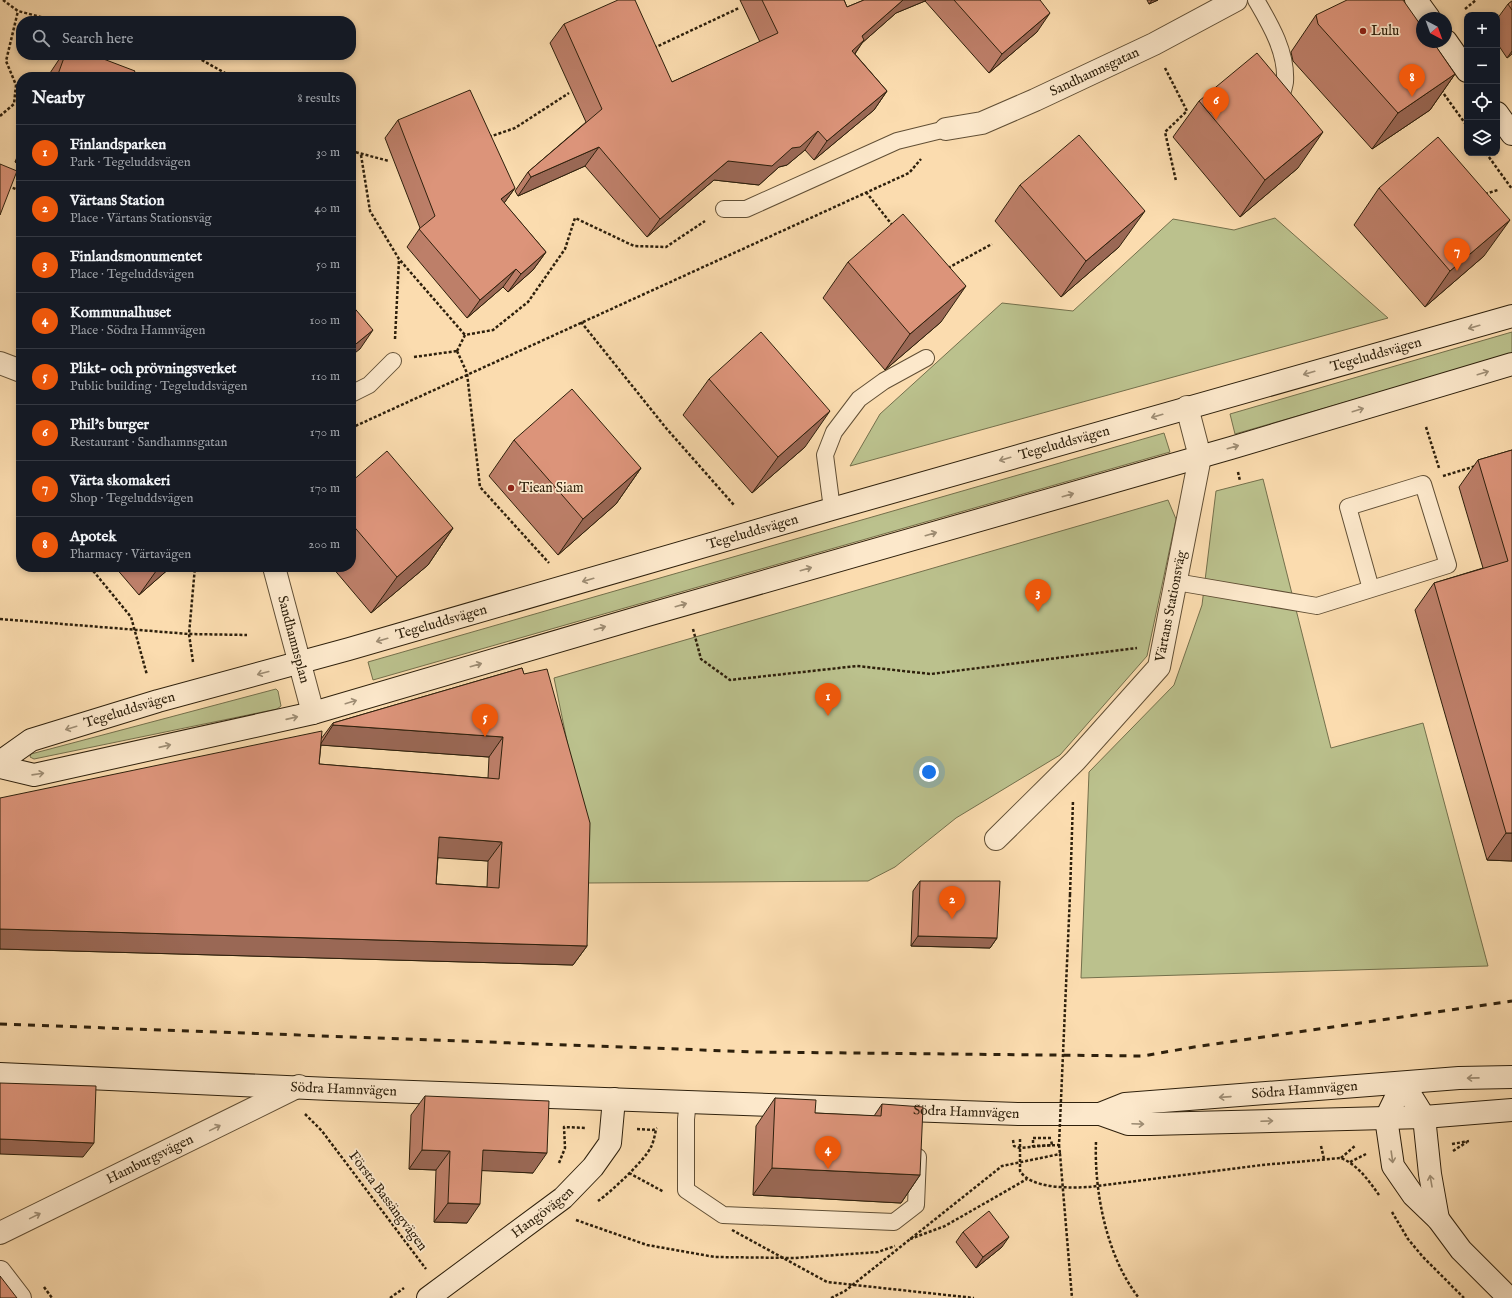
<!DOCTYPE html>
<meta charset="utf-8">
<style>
body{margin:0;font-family:"IM FELL English",serif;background:#20242c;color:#f1f3f6}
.controls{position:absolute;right:12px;top:12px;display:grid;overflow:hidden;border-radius:8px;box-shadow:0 2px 6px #0003}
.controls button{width:36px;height:36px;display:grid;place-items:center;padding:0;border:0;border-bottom:1px solid #363941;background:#171b24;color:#f1f3f6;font:20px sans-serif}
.compass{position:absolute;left:1416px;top:12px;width:36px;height:36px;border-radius:50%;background:#171b24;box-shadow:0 2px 6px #0003;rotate:139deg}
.you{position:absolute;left:929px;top:772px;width:14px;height:14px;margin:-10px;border:3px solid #fff;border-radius:50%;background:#1a73e8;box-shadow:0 0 0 6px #1a73e833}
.badge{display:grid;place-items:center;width:26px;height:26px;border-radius:50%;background:#ea580c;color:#fff;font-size:13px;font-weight:700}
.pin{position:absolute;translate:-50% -33px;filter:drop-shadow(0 1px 2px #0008)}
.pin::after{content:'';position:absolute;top:21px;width:14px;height:12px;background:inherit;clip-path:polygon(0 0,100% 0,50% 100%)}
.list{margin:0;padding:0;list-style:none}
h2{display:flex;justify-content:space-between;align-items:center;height:52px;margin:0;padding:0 16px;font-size:17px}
h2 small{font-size:13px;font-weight:400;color:#9ea1a6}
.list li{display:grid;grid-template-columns:26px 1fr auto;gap:12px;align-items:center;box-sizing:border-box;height:56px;padding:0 16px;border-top:1px solid #363941}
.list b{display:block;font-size:15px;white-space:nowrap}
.list p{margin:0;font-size:13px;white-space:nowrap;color:#9ea1a6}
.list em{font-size:13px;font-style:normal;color:#9ea1a6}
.icon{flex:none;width:22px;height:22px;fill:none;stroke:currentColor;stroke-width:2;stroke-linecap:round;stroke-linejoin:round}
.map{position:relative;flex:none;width:1512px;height:1298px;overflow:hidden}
.search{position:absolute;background:#171b24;box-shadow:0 2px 6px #0003;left:16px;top:16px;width:340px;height:44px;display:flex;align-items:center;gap:10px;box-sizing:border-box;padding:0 14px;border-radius:16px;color:#9ea1a6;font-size:15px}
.panel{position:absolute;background:#171b24;box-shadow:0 2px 6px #0003;left:16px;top:72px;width:340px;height:500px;border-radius:16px}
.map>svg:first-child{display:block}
</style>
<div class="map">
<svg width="1512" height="1298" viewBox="0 0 1512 1298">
<rect width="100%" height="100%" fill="#fbdcaf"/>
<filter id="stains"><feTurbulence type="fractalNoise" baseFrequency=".005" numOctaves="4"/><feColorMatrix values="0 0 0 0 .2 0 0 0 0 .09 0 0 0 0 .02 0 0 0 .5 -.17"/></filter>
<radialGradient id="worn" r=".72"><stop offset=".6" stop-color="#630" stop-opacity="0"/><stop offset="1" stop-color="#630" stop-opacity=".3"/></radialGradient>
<!-- green -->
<path fill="#bbc18d" stroke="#74704c" d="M1275,218L1388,318L850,466L880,414L1002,303L1073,311L1173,219L1234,230Z
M1512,332V354L1235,434L1230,414Z
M1164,433L1170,452L373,680L368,662Z
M1263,479L1331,748L1423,723L1488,966L1081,978L1089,772L1174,685L1202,605L1216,491Z
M1168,500L1176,519L1147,656L1060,755L956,818L895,867L868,881L587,883V838L554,678Z
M276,689L278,691L281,706L277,709L34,759L30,757L31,754Z"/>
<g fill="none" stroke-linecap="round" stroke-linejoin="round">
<!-- lane casing -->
<g stroke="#614f35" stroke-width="18">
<path id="lane" d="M1256,0C1270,24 1287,52 1285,82C1284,89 1281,96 1279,103L1280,105
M724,209H746L897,141L946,129
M351,394L369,385L393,361
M832,509L825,455L834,432L859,399L884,381L926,358
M1176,582L1317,606L1448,565L1423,484L1348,507L1371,589
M688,1101L686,1119V1190L723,1215L894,1222L916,1205L918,1157"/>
</g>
<!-- street casing -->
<g stroke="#614f35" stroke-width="24">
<g id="street">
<path id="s1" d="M946,129L982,123L1035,100L1154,44L1236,0"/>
<path d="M0,363L21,371"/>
<path id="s2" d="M274,567L313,713"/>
<path id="s3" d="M996,839L1075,761L1159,667L1200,457L1187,407"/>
<path id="s4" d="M0,1233L299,1086"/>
<path d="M0,1272L20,1298"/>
</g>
</g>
<!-- secondary casing -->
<g stroke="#2e200c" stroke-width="24">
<g id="secondary">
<path d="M1416,0L1429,18"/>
<path d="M1446,41L1467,71"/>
<path d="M1497,113L1512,134"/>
<path id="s5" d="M0,762L31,740L158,701L349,649L832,509L1512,316"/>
<path d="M0,767L34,775L313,713L644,616L1231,448L1512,364"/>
<path id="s6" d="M0,1074L330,1089L1019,1114H1100L1128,1124H1150L1424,1117L1512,1110"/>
<path d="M1403,1083L1386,1118L1393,1166L1413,1195L1438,1219L1461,1250L1509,1298"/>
<path d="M1403,1083L1424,1117L1430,1174L1438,1219"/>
<path id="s7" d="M1100,1114L1125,1104L1459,1078L1512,1077"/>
<path id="s8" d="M428,1298L563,1198L593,1167L610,1143L614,1099"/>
</g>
</g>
<!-- path -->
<path stroke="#2e200c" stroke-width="2.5" stroke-dasharray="3 2" stroke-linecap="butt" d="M3,0L18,11L56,21
M1465,9L1476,0
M654,48L739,8
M193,55L232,77
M1165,68L1187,111L1165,132L1176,181
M1441,90L1467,126
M0,116L14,104L16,85L6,61L18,11
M489,137L515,128L569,93
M351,151L389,161
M1486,153L1512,189
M361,155L370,211L399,259L465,335
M8,186L21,191
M866,192L893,226
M1485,194L1498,190
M948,268L992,244
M581,322L666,428L734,505
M395,339L399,260
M457,351L465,335L493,330L528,302L565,249L575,218L634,246L666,247L705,221
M457,351L467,373L480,487L549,563
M414,357L457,351
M1426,427L1439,468
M351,428L909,173L921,159
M1238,472L1240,481
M1443,476L1476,466
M90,567L131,617L147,675
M0,619L189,634L247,635
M693,629L701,659L730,680L857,666L931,674L1137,648
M193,662L189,634L195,567
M1070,895L1073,800
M305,1114L322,1131L426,1269
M637,1129L653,1130L657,1128
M1020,1139V1171C1031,1189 1070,1188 1089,1187L1262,1165L1341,1158C1358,1165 1369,1181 1379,1195
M1013,1140L1014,1146L1020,1148L1052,1145L1051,1140
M1096,1142C1094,1192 1107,1258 1139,1298
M1452,1144L1469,1141
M1059,1145L1060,1154
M1321,1146L1324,1159
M1453,1151L1467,1142
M1341,1158L1356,1145
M1350,1162L1366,1154
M559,1163L565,1148L564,1127L586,1128
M629,1173L664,1192
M598,1201C611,1192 645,1160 651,1147C654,1141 655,1134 656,1129
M1392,1212L1408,1239L1423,1257L1464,1298
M576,1220L647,1245L715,1257L794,1258L878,1252L895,1246
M910,1239L945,1226L1027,1179
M44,1287L52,1298
M390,1298L404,1288"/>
<!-- lane -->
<use href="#lane" stroke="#fce8cb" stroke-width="16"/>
<!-- street -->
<use href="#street" stroke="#fce8cb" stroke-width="22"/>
<!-- secondary -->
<use href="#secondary" stroke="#fce8cb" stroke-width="22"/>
<!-- rail -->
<path stroke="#2e200c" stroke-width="3" stroke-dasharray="7 7" stroke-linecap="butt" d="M0,1024L757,1052L1143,1056L1194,1047L1512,1001"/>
<!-- path-bridge -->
<path stroke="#2e200c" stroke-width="2.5" stroke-dasharray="3 2" stroke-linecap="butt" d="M1051,1138H1033V1146L1059,1145L1070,895
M732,1230L827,1282L974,1298
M831,1298L845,1291L1002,1166L1060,1154L1072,1298"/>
</g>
<!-- wall -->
<path fill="#bd7f69" stroke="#2e200c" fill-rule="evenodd" d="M740,0H844L847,7L864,0H1040L1037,32L989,73L925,1L896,13L862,43L855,54L887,91L874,110L814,160L805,150L787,165L779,167L759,185L714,180L647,237L585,166L518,196L515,191L528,172L586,122L550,43L564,24L672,82L760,42Z
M1147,0H1158L1149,4Z
M1512,1V54L1507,58L1497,43V19L1508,4Z
M1316,15L1455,74L1430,110L1372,149L1293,61L1291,52Z
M62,55H93L132,77H48L50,73Z
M1199,101L1298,168L1240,217L1173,137Z
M398,120L515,188L504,203L546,252L533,270L508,292L503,287L467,318L407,247L420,228L385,138Z
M21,147V165L15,162Z
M1020,185L1119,247L1061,297L995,221Z
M1379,188L1484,256L1425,307L1354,225Z
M848,262L941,322L885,370L823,298Z
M709,379L805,447L752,493L683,415Z
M514,440L641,468L616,504L558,555L489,476Z
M1512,450V861L1487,860L1415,610L1434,583L1483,568L1459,487L1478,460Z
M351,482L453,528L428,565L371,613L332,567H351Z
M115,567H171L139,595Z
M522,668L587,946L573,965L0,949L321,739L333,723ZM321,745L489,757L488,778L319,764ZM438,857L488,861L487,887L436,884Z
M920,881L997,938L990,948L911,946L913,891Z
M425,1096L533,1173L482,1170L467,1223L434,1222L436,1170L409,1169L411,1115Z
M775,1098L815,1113L874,1116L882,1104L920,1175L901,1203L753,1195L756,1126Z
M963,1232L1002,1247L976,1268L956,1242Z"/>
<!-- shaded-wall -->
<path fill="#9a6855" stroke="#2e200c" d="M903,0H926L925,1L896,13L862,43L851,59L839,69L862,36Z
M1152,0H1158L1149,4Z
M1050,13L1037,32L989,73L1002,54Z
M1512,51V54L1507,58Z
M1455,74L1430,110L1372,149L1398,113Z
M887,91L874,110L814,160L827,141Z
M818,131L805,150L787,165L779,167L759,185L714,180L647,237L660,219L728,161L792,148Z
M1323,132L1298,168L1240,217L1265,180Z
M599,147L585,166L518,196L531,177Z
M21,154V165L15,162Z
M515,188L502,206L501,199Z
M1145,211L1119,247L1061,297L1086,261Z
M1510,220L1484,256L1425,307L1450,271Z
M546,252L533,270L508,292L521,274Z
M516,269L503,287L467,318L480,300Z
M966,286L941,322L885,370L910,334Z
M373,330L360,349L351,356V348Z
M830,411L805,447L752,493L778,457Z
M641,468L616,504L558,555L583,519Z
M453,528L428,565L371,613L397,577Z
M159,567H171L139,595Z
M333,725L503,737L489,757L320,745Z
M1506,833H1512V861L1487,860Z
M439,837L502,842L488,861L426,857Z
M0,929L587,946L573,965L0,949Z
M918,936L997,938L990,948L911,946Z
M0,1139L94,1143L83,1157L0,1154Z
M422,1150L450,1151L436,1170L409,1169Z
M483,1150L547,1153L533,1173L469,1170Z
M772,1168L920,1175L901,1203L753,1195Z
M448,1203L480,1204L467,1223L434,1222Z
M1009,1237L1002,1247L976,1268L983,1257Z"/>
<!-- building -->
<path fill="#dc947a" stroke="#2e200c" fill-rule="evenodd" d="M618,0H635L672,82L778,33L762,0H844L847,7L864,0H903L862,36L864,40L852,51L887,91L827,141L818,131L800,147L792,148L772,166L728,161L660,219L599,147L531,177L528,172L602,109L564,24Z
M954,0H1040L1050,13L1002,54Z
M1347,0H1403L1422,27V42H1433L1455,74L1398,113L1318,24L1316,15Z
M1512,1V10L1508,4Z
M1257,53L1323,132L1265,180L1199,101Z
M65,55H93L135,71L132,77H57Z
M470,90L515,188L501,199L546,252L521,274L516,269L480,300L419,229L435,216L398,120Z
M1079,135L1145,211L1086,261L1020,185Z
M1438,137L1510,220L1450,271L1379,188Z
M0,164L17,171L0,215Z
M903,214L966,286L910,334L848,262Z
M351,304L373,330L351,348Z
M761,332L830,411L778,457L709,379Z
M572,389L641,468L583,519L514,440Z
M1512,450V833H1506L1434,583L1508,561L1478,460Z
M387,451L453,528L397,577L351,523V482Z
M522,668L524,674L547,669L590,823L587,946L0,929V798L322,731L319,764L499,779L503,737L333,725V723ZM439,837L502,842L499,888L436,884Z
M920,881H1000L997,938L918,936Z
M0,1083L96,1086L94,1143L0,1139Z
M425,1096L549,1101L547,1153L483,1150L480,1204L448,1203L450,1151L422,1150Z
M775,1098L816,1100L815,1113L881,1116L882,1104L923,1107L920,1175L772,1168Z
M989,1211L1009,1237L983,1257L963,1232Z
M0,1276L17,1298H0Z"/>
<!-- one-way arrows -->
<defs><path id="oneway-shaft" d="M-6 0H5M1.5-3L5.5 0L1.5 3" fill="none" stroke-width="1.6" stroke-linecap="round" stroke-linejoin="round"/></defs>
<g stroke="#9f8e75">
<use href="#oneway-shaft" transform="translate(1474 327) rotate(164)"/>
<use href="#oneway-shaft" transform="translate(1309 373) rotate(164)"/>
<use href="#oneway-shaft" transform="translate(1483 373) rotate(-17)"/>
<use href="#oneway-shaft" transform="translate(1358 410) rotate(-17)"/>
<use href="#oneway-shaft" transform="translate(1157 416) rotate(164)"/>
<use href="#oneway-shaft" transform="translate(1233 447) rotate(-16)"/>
<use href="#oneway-shaft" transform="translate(1005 459) rotate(164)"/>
<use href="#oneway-shaft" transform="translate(1068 495) rotate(-16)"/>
<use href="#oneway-shaft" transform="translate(931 534) rotate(-16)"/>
<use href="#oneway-shaft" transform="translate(806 569) rotate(-16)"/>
<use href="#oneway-shaft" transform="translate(588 580) rotate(164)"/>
<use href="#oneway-shaft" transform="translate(681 605) rotate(-16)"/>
<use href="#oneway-shaft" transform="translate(600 628) rotate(-16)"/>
<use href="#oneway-shaft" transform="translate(382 640) rotate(164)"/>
<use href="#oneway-shaft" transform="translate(476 665) rotate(-16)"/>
<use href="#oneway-shaft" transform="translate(263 673) rotate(165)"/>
<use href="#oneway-shaft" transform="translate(351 702) rotate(-17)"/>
<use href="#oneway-shaft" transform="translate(292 718) rotate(-13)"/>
<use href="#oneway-shaft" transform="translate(71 728) rotate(163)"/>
<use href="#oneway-shaft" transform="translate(165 746) rotate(-13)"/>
<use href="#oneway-shaft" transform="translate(38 774) rotate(-8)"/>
<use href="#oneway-shaft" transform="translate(1473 1078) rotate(179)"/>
<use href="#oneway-shaft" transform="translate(1225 1097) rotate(176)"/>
<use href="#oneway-shaft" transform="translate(1267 1121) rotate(-2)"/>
<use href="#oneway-shaft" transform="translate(1138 1124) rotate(2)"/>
<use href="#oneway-shaft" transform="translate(215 1128) rotate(-26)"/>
<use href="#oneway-shaft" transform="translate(1392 1157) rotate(82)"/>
<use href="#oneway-shaft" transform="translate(1431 1181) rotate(-100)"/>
<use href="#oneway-shaft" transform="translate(35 1216) rotate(-26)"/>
</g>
<!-- markers -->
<g fill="#8f2418" stroke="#fce8cb" stroke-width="1.5">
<circle cx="1363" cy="31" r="4"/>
<circle cx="511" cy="488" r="4"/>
</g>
<g text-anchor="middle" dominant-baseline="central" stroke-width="3.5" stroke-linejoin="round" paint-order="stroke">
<!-- poi labels -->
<g font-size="14" fill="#2e200c" stroke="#fce8cb" text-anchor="start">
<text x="1371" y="31">Lulu</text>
<text x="519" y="488">Tiean Siam</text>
</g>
<!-- street labels -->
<g font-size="14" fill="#2e200c" stroke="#fce8cb">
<text stroke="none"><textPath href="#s1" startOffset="160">Sandhamnsgatan</textPath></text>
<text stroke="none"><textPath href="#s5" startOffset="1437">Tegeluddsvägen</textPath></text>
<text stroke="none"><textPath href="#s5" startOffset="1113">Tegeluddsvägen</textPath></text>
<text stroke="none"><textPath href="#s5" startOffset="789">Tegeluddsvägen</textPath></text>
<text stroke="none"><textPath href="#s3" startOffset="299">Värtans Stationsväg</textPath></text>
<text stroke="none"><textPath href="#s5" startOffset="465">Tegeluddsvägen</textPath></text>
<text stroke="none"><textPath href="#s2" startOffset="75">Sandhamnsplan</textPath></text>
<text stroke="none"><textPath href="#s5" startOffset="141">Tegeluddsvägen</textPath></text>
<text stroke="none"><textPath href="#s6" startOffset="344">Södra Hamnvägen</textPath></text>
<text stroke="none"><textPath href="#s7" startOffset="207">Södra Hamnvägen</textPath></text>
<text stroke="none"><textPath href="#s6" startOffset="967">Södra Hamnvägen</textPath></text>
<text stroke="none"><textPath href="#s4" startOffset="167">Hamburgsvägen</textPath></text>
<text transform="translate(388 1201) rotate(53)">Första Bassängvägen</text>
<text stroke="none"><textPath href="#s8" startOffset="143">Hangövägen</textPath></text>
</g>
</g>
<rect width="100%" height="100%" filter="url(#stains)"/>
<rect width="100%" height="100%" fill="url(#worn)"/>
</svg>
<div class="controls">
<button>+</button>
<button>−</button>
<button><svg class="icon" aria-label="locate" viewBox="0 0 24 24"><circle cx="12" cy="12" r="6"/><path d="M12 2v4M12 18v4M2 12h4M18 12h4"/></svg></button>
<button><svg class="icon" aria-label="layers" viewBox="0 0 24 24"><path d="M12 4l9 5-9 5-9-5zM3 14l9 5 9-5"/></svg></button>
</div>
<svg class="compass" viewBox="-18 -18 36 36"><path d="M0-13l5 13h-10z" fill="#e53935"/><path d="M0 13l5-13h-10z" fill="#9ea1a6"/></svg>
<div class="you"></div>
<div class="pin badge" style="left:828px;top:716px">1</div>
<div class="pin badge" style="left:952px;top:919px">2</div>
<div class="pin badge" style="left:1038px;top:612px">3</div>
<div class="pin badge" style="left:828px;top:1169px">4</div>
<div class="pin badge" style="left:485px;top:737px">5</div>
<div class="pin badge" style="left:1216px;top:120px">6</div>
<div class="pin badge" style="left:1457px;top:271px">7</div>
<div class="pin badge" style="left:1412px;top:97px">8</div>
<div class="search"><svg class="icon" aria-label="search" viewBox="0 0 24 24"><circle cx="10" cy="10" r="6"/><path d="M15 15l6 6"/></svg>Search here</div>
<section class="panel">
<h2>Nearby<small>8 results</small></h2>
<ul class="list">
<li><span class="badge">1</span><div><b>Finlandsparken</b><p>Park · Tegeluddsvägen</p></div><em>30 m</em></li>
<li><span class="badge">2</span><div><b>Värtans Station</b><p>Place · Värtans Stationsväg</p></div><em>40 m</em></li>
<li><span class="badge">3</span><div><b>Finlandsmonumentet</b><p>Place · Tegeluddsvägen</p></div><em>50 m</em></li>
<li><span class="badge">4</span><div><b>Kommunalhuset</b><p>Place · Södra Hamnvägen</p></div><em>100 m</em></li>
<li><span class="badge">5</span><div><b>Plikt- och prövningsverket</b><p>Public building · Tegeluddsvägen</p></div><em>110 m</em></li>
<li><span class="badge">6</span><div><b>Phil's burger</b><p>Restaurant · Sandhamnsgatan</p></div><em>170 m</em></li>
<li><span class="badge">7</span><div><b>Värta skomakeri</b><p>Shop · Tegeluddsvägen</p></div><em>170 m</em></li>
<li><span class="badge">8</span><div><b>Apotek</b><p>Pharmacy · Värtavägen</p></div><em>200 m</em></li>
</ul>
</section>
</div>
